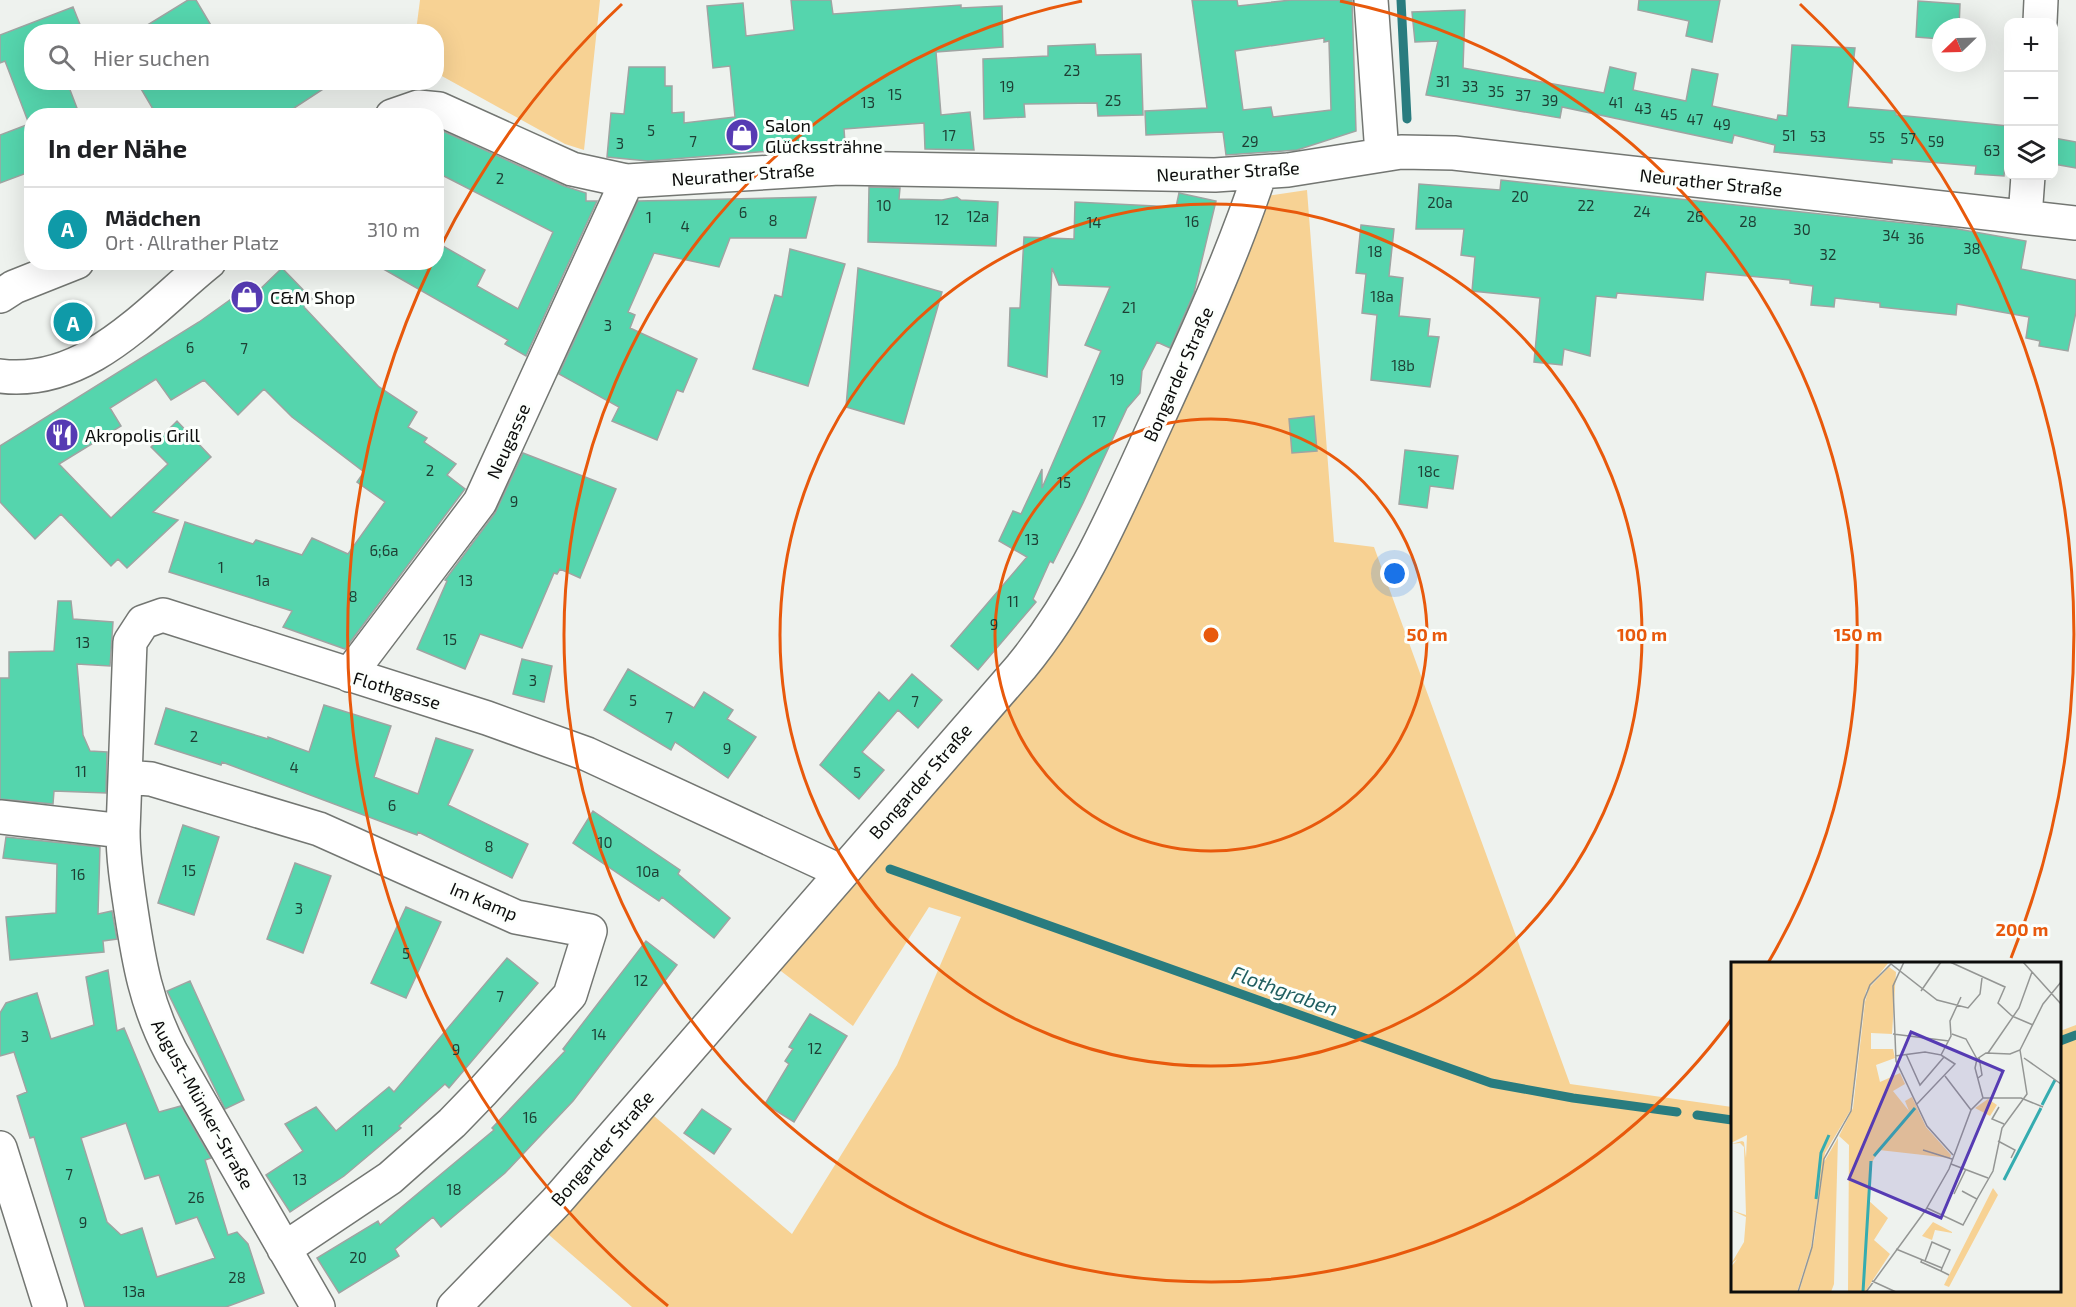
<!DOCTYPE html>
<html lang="de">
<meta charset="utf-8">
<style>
body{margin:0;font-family:"Exo 2",sans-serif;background:#f2f2f2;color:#202124}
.controls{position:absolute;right:18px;top:18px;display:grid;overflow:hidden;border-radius:12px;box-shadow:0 6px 24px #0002}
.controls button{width:54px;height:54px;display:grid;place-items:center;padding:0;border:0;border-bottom:2px solid #e0e0e0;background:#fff;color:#202124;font:30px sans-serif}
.compass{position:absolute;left:1932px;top:18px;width:54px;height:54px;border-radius:50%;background:#fff;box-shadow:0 6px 24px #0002;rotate:247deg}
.you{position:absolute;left:1395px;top:574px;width:21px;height:21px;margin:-15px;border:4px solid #fff;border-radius:50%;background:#1a73e8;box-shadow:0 0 0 9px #1a73e833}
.badge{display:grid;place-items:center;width:39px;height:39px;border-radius:50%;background:#563bb3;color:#fff;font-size:20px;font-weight:700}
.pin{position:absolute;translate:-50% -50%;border:3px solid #fff;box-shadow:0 2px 6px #0006}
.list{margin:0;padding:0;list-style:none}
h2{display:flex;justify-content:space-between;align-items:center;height:78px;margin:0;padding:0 24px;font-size:26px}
h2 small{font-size:20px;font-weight:400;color:#757577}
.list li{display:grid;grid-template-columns:39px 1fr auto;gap:18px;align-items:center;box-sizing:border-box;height:84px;padding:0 24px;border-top:2px solid #e0e0e0}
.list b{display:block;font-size:22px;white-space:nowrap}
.list p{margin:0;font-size:20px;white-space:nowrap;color:#757577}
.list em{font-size:20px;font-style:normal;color:#757577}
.icon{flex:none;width:33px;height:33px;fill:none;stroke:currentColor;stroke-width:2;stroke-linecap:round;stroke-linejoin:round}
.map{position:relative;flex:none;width:2076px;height:1307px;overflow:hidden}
.search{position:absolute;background:#fff;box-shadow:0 6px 24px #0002;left:24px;top:24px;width:420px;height:66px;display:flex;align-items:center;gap:15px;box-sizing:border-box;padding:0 21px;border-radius:24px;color:#757577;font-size:22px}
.panel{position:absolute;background:#fff;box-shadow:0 6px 24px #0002;left:24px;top:108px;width:420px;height:162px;border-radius:24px}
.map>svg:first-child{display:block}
</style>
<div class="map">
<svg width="2076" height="1307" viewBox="0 0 2076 1307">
<rect width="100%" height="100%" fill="#eef2ee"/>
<!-- green -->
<path fill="#f7d294" d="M420,0H600L584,150L565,144L440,75L437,71L436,32L416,31Z
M1307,190L1334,542L1374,547L1570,1084L1732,1107V1290H2060V1031L2076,1025V1307H632L541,1228L647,1110L792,1234L897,1065L961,917L929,907L853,1026L773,965L1056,639L1267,196Z"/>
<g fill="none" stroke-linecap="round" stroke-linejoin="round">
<!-- stream -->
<path stroke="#297c7f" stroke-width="9" d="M1401,0L1407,119
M890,869L1491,1083L1573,1098L1677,1112
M2060,1041L2076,1035
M1697,1115L1732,1120"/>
</g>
<!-- building -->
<path fill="#55d5ad" stroke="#9fa4a2" stroke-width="1.5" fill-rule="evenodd" d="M188,0H196L215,32H136Z
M791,0H831L833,14L961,5V8L1002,6L1003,47L936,52L941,115L970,112L974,150L925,149L924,123L844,129L845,143L807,148L648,161L607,157L611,113L624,114L629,67H665V86H672V113L684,112V123L735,117L730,66L713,68L707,6L743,3L746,36L794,30Z
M1192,0H1237L1238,6L1291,0H1352L1356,131L1297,150L1226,155L1223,132L1146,135L1145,111L1207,108ZM1324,38V42L1329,41L1331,110L1273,117L1271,107L1243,110L1235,51Z
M1639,0H1720L1712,42L1686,36L1689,21L1638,10Z
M1918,1L1960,4L1959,27H1941V39L1916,37Z
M73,7L83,32H32V82H67L80,116H32V171L0,183V135L29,124L5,61L0,63V35Z
M1465,10L1463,68L1604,93L1610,67L1636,73L1633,90L1686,101L1692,69L1718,74L1712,106L1777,120L1778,115L1787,116L1792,45L1855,48L1848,107L1896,111V115L2008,126L2004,176L1975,174L1976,166L1892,159V163L1774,152L1775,145L1734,135L1732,143L1562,107L1560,118L1426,95L1438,41L1415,42L1412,12Z
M1095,44L1096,55L1141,54L1143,115L1098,116L1097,103L1024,104L1025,117L984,119L983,59L1048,56V46Z
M137,82H334L282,116H157Z
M436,128L564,186L586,193V201H597L526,356L505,344L508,340L371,262H436V242L485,270L477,286L518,309L553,232L436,172Z
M2054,138L2076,142V168L2054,164Z
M1501,180L1952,228L2026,241L2021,269L2076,280V312L2068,351L2039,346L2040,341L2026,338L2029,317L1957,304L1956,315L1880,307V303L1835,298L1834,307L1811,305L1813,286L1790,283V280L1706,272L1703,300L1617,293L1616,298L1596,296L1590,356L1564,349L1562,365L1534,362L1540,298L1472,291L1475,257L1461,255L1464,229H1416L1419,184L1500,190Z
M869,187L900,188L899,199L942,200L957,197L961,200L998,202L996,246L868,242Z
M1179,193L1216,201L1194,293L1170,348L1157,342L1142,371L1140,393L1127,408L1083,503L1053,563L1050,561L1033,599L1036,602L978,670L951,646L1027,557L999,541L1013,511L1021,514L1042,469V488L1101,351L1085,345L1110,287L1059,285L1052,268L1047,377L1008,366L1010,308H1020L1024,237L1074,239L1075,202L1176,207Z
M816,197L806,238H730L719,267L654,253L628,312L635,315L630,328L697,359L683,392L677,390L657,440L612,421L619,407L559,374L638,201Z
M1361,225L1394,229L1389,276L1403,278L1399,316L1430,319L1428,336L1439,337L1430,387L1371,380L1377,315L1362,313L1366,274L1356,273Z
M790,249L845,264L808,386L753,369L775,295L782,297Z
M282,268L312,299L304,307L379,387L417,412L408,427L427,438L424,442L456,464L447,475L465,489L345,649L283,627L292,611L169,572L185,522L253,544L256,540L302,555L312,538L348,554L385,502L357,482L364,472L292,417L264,389L238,415L204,380L171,400L156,379L110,408L121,426L59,464L111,518L168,464L151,447L177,421L211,457L153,512L178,520L127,568L118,559L111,566L61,514L35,539L0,502V446L199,322L248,287L255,294Z
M858,268L942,292L904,424L846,407Z
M1314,416L1317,451L1292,453L1289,419Z
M1405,450L1458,456L1453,489L1430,486L1427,508L1399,504Z
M523,453L616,489L580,578L560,569L557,574L554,573L522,648L480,634L465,669L417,649L447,581L445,580L495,513Z
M58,601H71L73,619L113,622L110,666L77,664L83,735L90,751L107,752L106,793L54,791L53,804L0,799V678H9V652L54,651Z
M522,659L552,666L544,702L513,694Z
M628,669L694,708L704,692L733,710L727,719L756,737L728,778L675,742L671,750L604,710Z
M912,674L942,700L918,728L898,710L862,752L884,770L859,799L820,765L879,692L889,701Z
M324,705L391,726L374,777L418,794L436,738L473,750L448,805L528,844L512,878L418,832L417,835L222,762L221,765L155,744L166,708L268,739V737L309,752Z
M593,811L680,870L678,874L730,918L714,938L662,897L659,901L573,843Z
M183,825L219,837L194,915L158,903Z
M6,837L100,847L98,914L112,911L117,939L103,941L104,952L10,960L6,917L56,913L57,864L3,858Z
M295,863L331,876L303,953L267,939Z
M406,907L441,922L406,998L371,983Z
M646,941L677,965L573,1101L505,1173L441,1227L433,1217L395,1249L399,1256L339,1293L317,1258L378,1221L380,1225L494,1130L492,1128L565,1051L563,1049Z
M507,958L538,983L449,1088L445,1084L399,1126L401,1128L344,1176L290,1212L266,1175L303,1151L285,1124L316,1107L336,1131L389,1087L394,1092Z
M108,970L117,1031L124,1028L159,1112L181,1106L211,1158L205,1160L228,1235L237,1232L248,1244L264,1293L226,1307H85L34,1137L30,1138L17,1096L27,1092L14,1052L0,1056V1013L6,1003L37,993L51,1039L94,1025L86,977ZM126,1123L145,1179L159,1175L176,1224L197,1217L215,1258L157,1277L142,1228L121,1235L107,1222L81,1138Z
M190,981L244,1100L225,1109L167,991Z
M810,1014L847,1036L794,1122L765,1104L789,1064L785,1061L793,1049L789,1047Z
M702,1109L731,1129L714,1154L684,1133Z"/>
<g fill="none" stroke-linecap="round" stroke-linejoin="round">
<!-- minor casing -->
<g stroke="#737672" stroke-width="36">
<path id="minor" d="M1371,0L1382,154
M2040,22L2041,0
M392,116L418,107L439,109L572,169L627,181L839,168L1215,175L1288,170L1401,152L1454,153L2076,223
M2025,217L2028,176
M0,296L14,287L77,262
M0,376C87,387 148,311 209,262
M349,675L480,502L627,181
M125,777L151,779L319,829L516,917L590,931L570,995L483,1091L452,1123L390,1178L284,1249
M0,817L123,831C123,858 127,884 131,910C139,963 146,1004 171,1052L318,1307
M123,831L130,642L143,622L163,615L487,718L587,754L842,872
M0,1148L50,1307
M454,1307L556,1202L1021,667C1081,594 1116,510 1155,425C1193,342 1231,260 1260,173"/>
</g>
<!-- minor -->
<use href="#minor" stroke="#fff" stroke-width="33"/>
</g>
<!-- distance rings -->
<g fill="none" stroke="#e8590c" stroke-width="3">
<circle cx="1211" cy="635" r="216"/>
<circle cx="1211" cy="635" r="431"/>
<path d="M1731 1020A647 647 0 1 1 1082 1M1340 1A647 647 0 0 1 1768 963"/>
<path d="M668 1306A863 863 0 0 1 432 263M439 250A863 863 0 0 1 622 4M1800 4A863 863 0 0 1 2011 958"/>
</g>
<!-- icons -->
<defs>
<g id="shop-disc" transform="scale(1.725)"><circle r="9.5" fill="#563bb3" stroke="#fcfffc"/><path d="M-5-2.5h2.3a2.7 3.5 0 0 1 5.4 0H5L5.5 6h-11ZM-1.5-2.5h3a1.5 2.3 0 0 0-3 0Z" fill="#fff"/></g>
<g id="restaurant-disc" transform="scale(1.725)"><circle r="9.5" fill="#563bb3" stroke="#fcfffc"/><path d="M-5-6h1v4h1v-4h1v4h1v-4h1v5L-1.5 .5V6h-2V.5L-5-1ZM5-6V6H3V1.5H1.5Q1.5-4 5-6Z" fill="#fff"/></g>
</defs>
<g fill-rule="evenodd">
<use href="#shop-disc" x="742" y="135"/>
<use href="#shop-disc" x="247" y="297"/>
<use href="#restaurant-disc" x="62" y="435"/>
</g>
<g text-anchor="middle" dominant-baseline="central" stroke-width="6" stroke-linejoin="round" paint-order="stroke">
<!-- number labels -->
<g font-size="15" fill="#1e3f34">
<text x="1072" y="70">23</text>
<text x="1443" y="81">31</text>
<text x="1007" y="86">19</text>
<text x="1470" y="86">33</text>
<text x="1496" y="91">35</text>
<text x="895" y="94">15</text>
<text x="1523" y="95">37</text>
<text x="1113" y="100">25</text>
<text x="1550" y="100">39</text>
<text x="868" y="102">13</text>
<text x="1616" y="102">41</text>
<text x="1643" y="108">43</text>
<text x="1669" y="114">45</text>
<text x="1695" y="119">47</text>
<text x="1722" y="124">49</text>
<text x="651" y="130">5</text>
<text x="949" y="135">17</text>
<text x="1789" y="135">51</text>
<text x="1818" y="136">53</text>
<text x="1877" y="137">55</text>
<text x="1908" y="138">57</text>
<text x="693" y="141">7</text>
<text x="1250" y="141">29</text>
<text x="1936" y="141">59</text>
<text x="620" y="143">3</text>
<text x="1992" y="150">63</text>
<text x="500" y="178">2</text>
<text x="1520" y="196">20</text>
<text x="1440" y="202">20a</text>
<text x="884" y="205">10</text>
<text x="1586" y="205">22</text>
<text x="1642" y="211">24</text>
<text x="743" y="212">6</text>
<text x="978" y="216">12a</text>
<text x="1695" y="216">26</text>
<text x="649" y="217">1</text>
<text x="942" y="219">12</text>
<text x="773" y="220">8</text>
<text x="1192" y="221">16</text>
<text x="1748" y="221">28</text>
<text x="1094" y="222">14</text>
<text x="685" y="226">4</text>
<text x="1802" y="229">30</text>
<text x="1891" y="235">34</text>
<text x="1916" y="238">36</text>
<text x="1972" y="248">38</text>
<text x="1375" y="251">18</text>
<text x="1828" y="254">32</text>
<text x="1382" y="296">18a</text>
<text x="1129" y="307">21</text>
<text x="608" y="325">3</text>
<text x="190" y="347">6</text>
<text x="244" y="348">7</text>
<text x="1403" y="365">18b</text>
<text x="1117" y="379">19</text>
<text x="1099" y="421">17</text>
<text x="430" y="470">2</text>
<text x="1429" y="471">18c</text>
<text x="1064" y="482">15</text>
<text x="514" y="501">9</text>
<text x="1032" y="539">13</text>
<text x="384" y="550">6;6a</text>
<text x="221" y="567">1</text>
<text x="263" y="580">1a</text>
<text x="466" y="580">13</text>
<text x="353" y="596">8</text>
<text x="1013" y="601">11</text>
<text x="994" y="624">9</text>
<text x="450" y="639">15</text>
<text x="83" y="642">13</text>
<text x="533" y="680">3</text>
<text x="633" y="700">5</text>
<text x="915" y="701">7</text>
<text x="669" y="717">7</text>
<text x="194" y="736">2</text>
<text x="727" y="748">9</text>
<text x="294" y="767">4</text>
<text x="81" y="771">11</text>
<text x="857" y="772">5</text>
<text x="392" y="805">6</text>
<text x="605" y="842">10</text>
<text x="489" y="846">8</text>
<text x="189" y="870">15</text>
<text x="648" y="871">10a</text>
<text x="78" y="874">16</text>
<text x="299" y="908">3</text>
<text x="406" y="953">5</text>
<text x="641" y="980">12</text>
<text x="500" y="996">7</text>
<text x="599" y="1034">14</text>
<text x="25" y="1036">3</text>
<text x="815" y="1048">12</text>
<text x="456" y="1049">9</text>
<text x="530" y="1117">16</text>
<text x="368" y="1130">11</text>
<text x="69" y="1174">7</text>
<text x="300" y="1179">13</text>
<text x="454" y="1189">18</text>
<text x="196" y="1197">26</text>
<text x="83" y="1222">9</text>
<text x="358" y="1257">20</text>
<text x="237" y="1277">28</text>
<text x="134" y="1291">13a</text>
</g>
<!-- poi labels -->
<g font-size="18" fill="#0c0d0c" stroke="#fcfffc" text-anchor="start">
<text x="765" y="125">Salon<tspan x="765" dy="21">Glückssträhne</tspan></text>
<text x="270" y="297">C&amp;M Shop</text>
<text x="85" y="435">Akropolis Grill</text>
</g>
<!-- street labels -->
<g font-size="18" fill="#0c0d0c" stroke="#fcfffc">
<text transform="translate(1228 171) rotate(-3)">Neurather Straße</text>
<text transform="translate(743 174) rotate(-4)">Neurather Straße</text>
<text transform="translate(1711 182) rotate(6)">Neurather Straße</text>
<text transform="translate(1178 374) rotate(-66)">Bongarder Straße</text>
<text transform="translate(508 441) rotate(-66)">Neugasse</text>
<text transform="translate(397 690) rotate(17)">Flothgasse</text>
<text transform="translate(920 781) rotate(-49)">Bongarder Straße</text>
<text transform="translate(484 901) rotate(23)">Im Kamp</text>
<text transform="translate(203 1104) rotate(61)">August-Münker-Straße</text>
<text transform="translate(602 1148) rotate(-49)">Bongarder Straße</text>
</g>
<!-- water labels -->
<g font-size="20" font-style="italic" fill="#1f5e60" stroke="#fcfffc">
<text transform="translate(1285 990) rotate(20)">Flothgraben</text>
</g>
</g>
<!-- overview -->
<g transform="translate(1731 962)">
<rect width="330" height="330" fill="#eef2ee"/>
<path d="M0,0H158L135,29L119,149L94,191L80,285L66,330H0V305L6,297L0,302L13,280L15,255L0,248L15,253L13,185L9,181L0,182L11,179L13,180L15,196L16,173L0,181ZM158,5L165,10L161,72L140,71V87H162L164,96L145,103L149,120L169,111L174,122L162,129L178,149L174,139L181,135L195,165L220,193L219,196L148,188L139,204L137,238L157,256L143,278L159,292L134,330H117L118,183L108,174L122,146L134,40L138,26ZM257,137L266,143L259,154L244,146ZM107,176L103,322L100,330H68L83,279L93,200ZM262,226L267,233L218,325L213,323ZM202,260L221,270V271L204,268L201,278L191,274Z" fill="#f7d294"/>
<path fill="none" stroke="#35acb0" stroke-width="3" d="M311,143L324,118M143,194L184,146M273,218L310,146M85,237L90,191L98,173M132,330L140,199"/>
<path fill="none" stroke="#949694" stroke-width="1.5" d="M173,0L162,24L165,99L196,164L222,193M219,0L274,25L267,41L281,54M292,0L330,42M190,29L210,0M281,54L302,63M162,72L218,79M221,72L235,77L246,97M257,91L288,46L301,10M175,92L189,123L213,95M164,94L194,90L210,93L220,74L219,59L230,35M293,96L330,122M214,114L240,148M247,116L251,113L248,95M252,136L244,106L246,97L255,91L279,92L289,88L312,42L330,20M252,136H290L312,145M185,143L224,102L210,93M268,145L261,157L273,162M267,179L284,188L280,196M192,188L221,197M220,202L257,216M223,232L235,207M246,237L262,209L271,166L296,132L289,88M196,246L232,263L246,237L231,229M165,287L211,306L210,309L218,313M191,297L190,300L210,309M194,299L201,280L219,288L211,306M141,319L165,330M67,330L81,285L93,197L120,149L133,38L139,23L160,2L206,38L237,46L249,32L251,16M135,330L194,249L218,207L240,148L252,136"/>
<path fill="#563bb3" fill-opacity="0.15" stroke="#563bb3" stroke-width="3" d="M180,70L272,109L210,256L118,217Z"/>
<rect width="330" height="330" fill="none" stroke="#0c0d0c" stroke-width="3"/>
</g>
<circle cx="1211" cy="635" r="9" fill="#e8590c" stroke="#fcfffc" stroke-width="3"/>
<g font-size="18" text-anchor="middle" font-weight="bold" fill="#e8590c" stroke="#fcfffc" stroke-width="6" stroke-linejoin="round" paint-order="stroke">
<text x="1427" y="641">50 m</text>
<text x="1642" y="641">100 m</text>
<text x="1858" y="641">150 m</text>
<text x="2022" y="936">200 m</text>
</g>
</svg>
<div class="controls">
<button>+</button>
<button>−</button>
<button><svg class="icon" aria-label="layers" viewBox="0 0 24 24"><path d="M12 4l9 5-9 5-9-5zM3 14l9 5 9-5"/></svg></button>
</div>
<svg class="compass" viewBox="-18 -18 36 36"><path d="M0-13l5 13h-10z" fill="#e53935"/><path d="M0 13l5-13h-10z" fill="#757577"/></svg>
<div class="you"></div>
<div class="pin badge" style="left:73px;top:322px;background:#0f9aa8">A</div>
<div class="search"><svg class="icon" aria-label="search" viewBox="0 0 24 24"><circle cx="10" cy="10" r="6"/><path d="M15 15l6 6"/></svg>Hier suchen</div>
<section class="panel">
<h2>In der Nähe<small></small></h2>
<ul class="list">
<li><span class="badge" style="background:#0f9aa8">A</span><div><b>Mädchen</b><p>Ort · Allrather Platz</p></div><em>310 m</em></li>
</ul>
</section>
</div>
